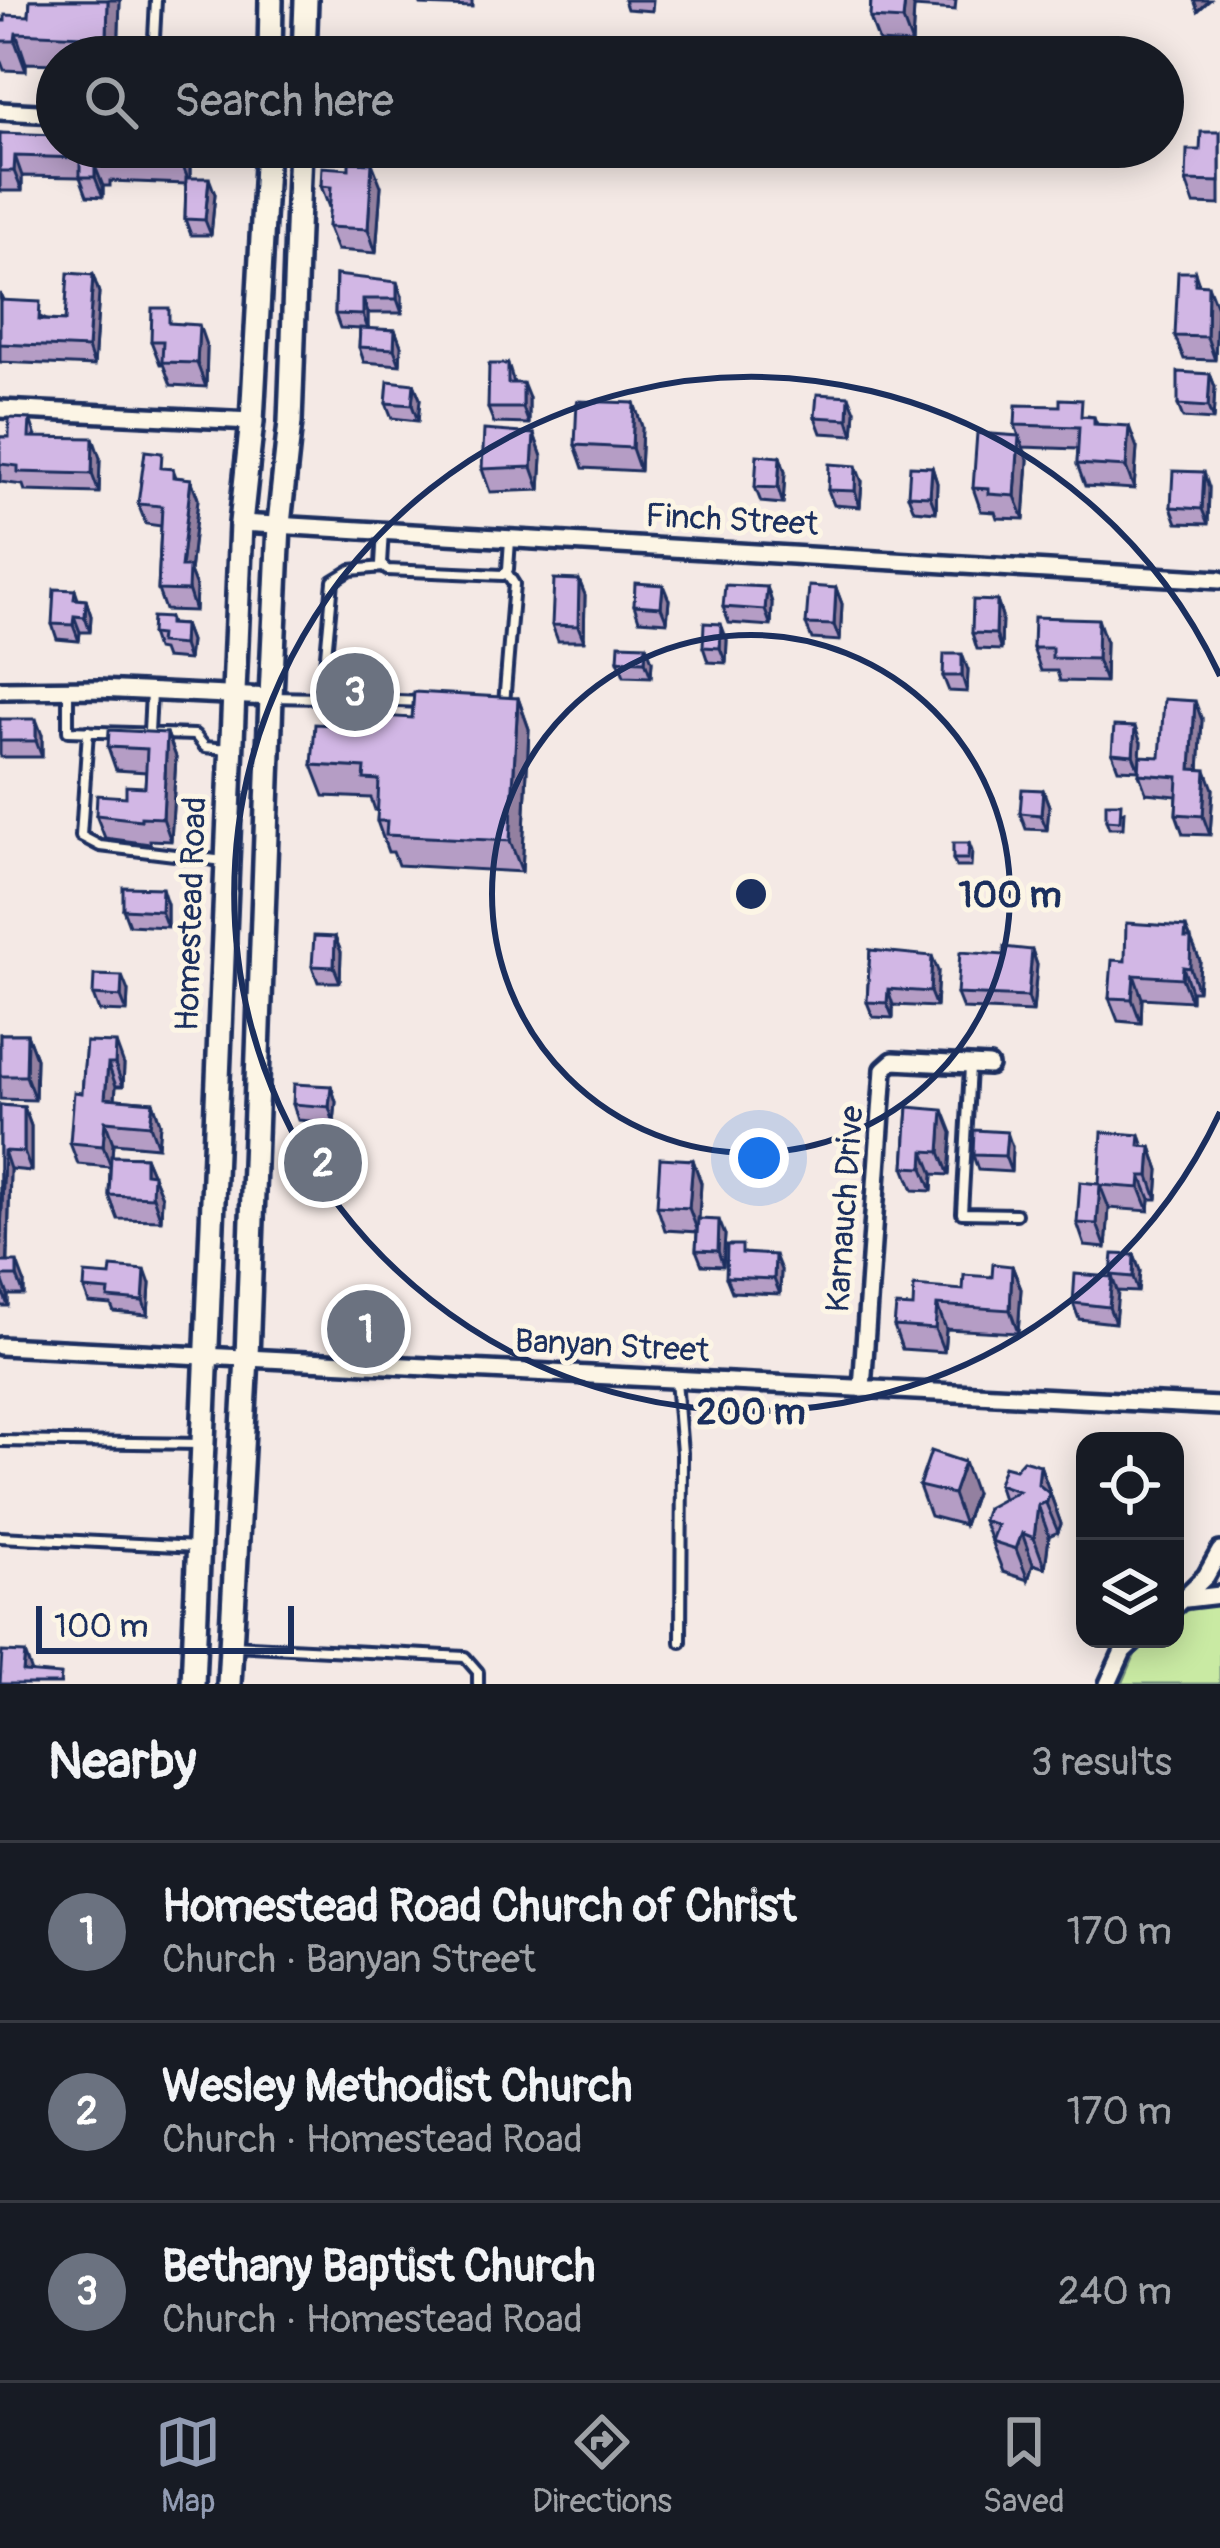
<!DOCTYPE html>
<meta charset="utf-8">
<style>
body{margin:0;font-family:Pangolin,sans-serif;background:#242831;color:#f1f3f6}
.controls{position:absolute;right:36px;bottom:36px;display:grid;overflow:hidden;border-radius:24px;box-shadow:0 6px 30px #0003}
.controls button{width:108px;height:108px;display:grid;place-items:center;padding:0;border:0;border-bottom:3px solid #363941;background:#171b24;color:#f1f3f6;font:60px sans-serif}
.scale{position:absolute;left:36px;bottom:30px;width:258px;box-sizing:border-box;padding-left:12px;border:6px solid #1b2f5e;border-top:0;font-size:33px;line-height:42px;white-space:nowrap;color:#1b2f5e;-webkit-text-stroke:9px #fcf5e5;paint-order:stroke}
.you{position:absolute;left:759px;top:1158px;width:42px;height:42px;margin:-30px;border:9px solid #fff;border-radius:50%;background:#1a73e8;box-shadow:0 0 0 18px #1a73e833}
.badge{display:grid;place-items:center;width:78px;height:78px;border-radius:50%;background:#919bb2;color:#fff;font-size:39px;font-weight:700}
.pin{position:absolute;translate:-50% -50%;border:6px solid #fff;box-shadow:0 3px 12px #0006}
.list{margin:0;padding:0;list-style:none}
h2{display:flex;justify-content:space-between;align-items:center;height:156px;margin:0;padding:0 48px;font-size:51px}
h2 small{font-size:39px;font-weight:400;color:#9ea1a6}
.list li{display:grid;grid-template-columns:78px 1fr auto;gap:36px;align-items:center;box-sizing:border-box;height:180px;padding:0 48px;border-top:3px solid #363941}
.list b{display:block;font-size:45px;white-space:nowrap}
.list p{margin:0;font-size:39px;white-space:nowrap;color:#9ea1a6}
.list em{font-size:39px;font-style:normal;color:#9ea1a6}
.icon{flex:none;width:66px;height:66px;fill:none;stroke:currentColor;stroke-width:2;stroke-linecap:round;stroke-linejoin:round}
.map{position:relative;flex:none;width:1220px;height:1684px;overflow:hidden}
.search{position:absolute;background:#171b24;box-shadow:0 6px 30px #0003;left:36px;right:36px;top:36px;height:132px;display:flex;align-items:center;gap:30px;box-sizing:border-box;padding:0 42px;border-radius:66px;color:#9ea1a6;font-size:45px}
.sheet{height:696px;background:#171b24}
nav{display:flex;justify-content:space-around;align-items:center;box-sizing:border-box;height:168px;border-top:3px solid #363941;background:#171b24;font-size:33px;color:#9ea1a6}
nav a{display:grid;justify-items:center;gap:6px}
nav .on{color:#919bb2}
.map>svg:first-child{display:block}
</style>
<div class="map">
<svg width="1220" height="1684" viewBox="0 0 1220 1684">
<rect width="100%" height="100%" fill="#f4e9e5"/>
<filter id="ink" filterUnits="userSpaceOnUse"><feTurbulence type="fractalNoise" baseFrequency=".00833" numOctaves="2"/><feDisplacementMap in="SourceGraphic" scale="24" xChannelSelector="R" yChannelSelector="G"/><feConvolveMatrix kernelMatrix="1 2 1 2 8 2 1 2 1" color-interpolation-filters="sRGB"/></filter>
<g filter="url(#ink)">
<!-- green -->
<path fill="#c9eaa3" stroke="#728c80" stroke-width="3" d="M1209,1603L1220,1607V1684H1122L1135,1654L1152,1639H1175V1619L1184,1611Z"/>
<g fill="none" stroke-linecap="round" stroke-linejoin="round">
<!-- lane casing -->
<g stroke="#1b2f5e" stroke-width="16">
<path id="lane" d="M153,57L156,0
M383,530L381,564L387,570L503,575L508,569L510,540
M68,690V731L195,735L205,747L228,749
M272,697L322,698L333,581L351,570L383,567
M322,698L423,702
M504,704L514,584L507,573
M88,731L81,836L100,846L224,861
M149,732L151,693
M970,1067L962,1213L1016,1214
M676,1380L682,1453L681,1642
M0,1441L201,1444
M0,1537L197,1547
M233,1645L465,1657L478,1672V1684"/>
</g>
<!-- street casing -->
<g stroke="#1b2f5e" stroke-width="24">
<path id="street" d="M0,111L57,114
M0,409L252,421
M241,523L1220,580
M0,690L98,689L271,697
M0,1346L1220,1406
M862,1389L884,1069L893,1061L989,1066
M1186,1599L1220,1595
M1175,1606L1206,1576L1220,1551
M1108,1684L1123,1651L1136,1639"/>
</g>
<!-- secondary casing -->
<g stroke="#1b2f5e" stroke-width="30">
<path id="secondary" d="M270,57L271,0
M304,57L306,0
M193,1684L241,523L252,421L267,147
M229,1684L247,1357L271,697L279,524L290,422L300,147"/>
</g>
<!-- lane -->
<use href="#lane" stroke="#fcf5e5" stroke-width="8"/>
<!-- street -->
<use href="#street" stroke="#fcf5e5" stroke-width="15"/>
<!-- secondary -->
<use href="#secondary" stroke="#fcf5e5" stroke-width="21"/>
</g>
<!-- wall -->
<path fill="#b59dc5" stroke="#1b2f5e" stroke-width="3" d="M30,0H120L118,57H57V64L26,63V71L4,70L0,59V21L29,16Z
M419,0H472V7L421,5Z
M624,0H653L652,11L627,9Z
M871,0H956L955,10L914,7L912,44L879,42L870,18Z
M1220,132V205L1194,204L1186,181L1200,150Z
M0,133L190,160V178L215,194L211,235H191L185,219L186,184L110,181V186H103V197L87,196L80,177L22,176V191H0Z
M321,186H381L376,253L337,250L328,227L330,210Z
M1195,272L1199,284L1217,308L1215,360L1184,359L1175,336Z
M93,275L99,293L94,366L0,362V293L3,300L47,320L65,321Z
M336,275L402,296V313H368V329L395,330L401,346L400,365L364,362L359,347L360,329L340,328L335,314Z
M175,324L207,348L206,387L171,385L163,364H160L151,341Z
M508,364L514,383L529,398V424L494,423L488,408Z
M1210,374L1215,387L1213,420L1183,418L1178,405Z
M414,384L420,399L418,421L392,418L386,403Z
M634,403L642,427L640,471L583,468L575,445Z
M855,411L853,435L821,433L815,417Z
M1088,416L1094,417L1097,424L1137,448L1134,489L1085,486L1077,464L1078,449L1023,447L1015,425Z
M30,419L36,437L100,458L99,493L25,491L23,485L0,482V437H9Z
M534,434L542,457L540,490L490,492L482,469Z
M780,457L785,472L783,504L761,502L755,487Z
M1028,460L1024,519L997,518L995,512L981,511L973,488Z
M932,467L937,483L936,512L914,510L908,495Z
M168,469H173L176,477L191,479L198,499L190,572L196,587L195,611L165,610L158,590L161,526L146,524L138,504Z
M862,482L860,507L834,505L828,490Z
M1209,488L1208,524L1177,523L1171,507Z
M579,580L585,595L584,641H558L552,625Z
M767,587L772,603L771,626L729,623L723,607Z
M836,588L842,604L840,641L812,639L806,624Z
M75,590L78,599L86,600L91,616L90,632H80L79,641L57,639L52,624Z
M669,600L667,622L639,620L634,605Z
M997,601L1002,616L1001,650L977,649L972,633Z
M169,618L171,624L184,625L190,641L188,660L165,658L162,650L156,649L151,634Z
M727,640L726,663L708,662L703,647Z
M1106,642L1105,682L1060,681L1057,671H1041L1033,648Z
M618,660L652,661L651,677L624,676Z
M968,670L967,692L949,691L943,676Z
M518,698L529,729L522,872L398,865L393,852H388L377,821L378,810H375L371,798L324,796L312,765L365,727Z
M0,719L42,735V757H0Z
M1202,720L1199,770L1213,789L1210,835L1183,834L1176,814L1177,796L1146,793L1139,774Z
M167,733L176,757L171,841L150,840V844L105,838L96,815L145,787L146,772L116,770L108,747Z
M1141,743L1139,770L1118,769L1112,753Z
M1043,790L1049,806L1047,830L1026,829L1020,813Z
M1124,811L1123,828H1109L1106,820Z
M969,843L972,851L971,867H956L953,859Z
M167,904V927L129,925L123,909Z
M335,937L341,952L340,982H318L312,966Z
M1190,938L1200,961L1198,991H1191V1001L1142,998L1141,1023L1118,1021L1109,998L1125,961Z
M870,950L938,971L936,1007L893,1005V1018L873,1017L867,1002Z
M1032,950L1037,965L1033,1012L963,1009L957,994L1004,955Z
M128,991L127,1012L99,1011L93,995Z
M0,1034H27L36,1058L35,1100L0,1099Z
M86,1042L124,1065L123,1086H116L115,1099L153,1102L160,1123L158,1147L113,1143L112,1156L145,1157L162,1197L161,1220L118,1219L109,1195L110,1167L78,1164L70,1143L82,1093Z
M331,1086L336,1102L334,1123L298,1120L293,1104Z
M0,1105L24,1107L31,1126V1171L10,1169L8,1262L24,1281V1295H8V1306H0Z
M908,1107L952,1133L949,1175L933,1174L932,1191L913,1190L904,1167Z
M1140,1135L1144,1147H1151L1159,1170L1157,1199H1150L1149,1211L1109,1208L1106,1248L1085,1246L1077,1223L1099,1184Z
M1012,1147L1011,1172L978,1170L973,1155Z
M693,1160L701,1183L699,1219L725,1235L723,1266L702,1265L696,1250L697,1232L665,1230L657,1206Z
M745,1253L781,1270L780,1294L732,1292L726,1277Z
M1134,1255L1140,1271L1138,1292L1117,1291L1115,1323L1079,1319L1073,1303L1112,1277L1111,1275Z
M1012,1266L1021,1289L1018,1333L946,1329L944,1352L902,1349L894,1326L913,1307L963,1290Z
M150,1284L148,1315L114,1312L111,1305L89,1303L84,1289Z
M1040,1465L1061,1524L1058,1532L1049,1536L1045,1568L1033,1564L1028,1580L1003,1572L983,1520L1003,1499L998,1484L1015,1469Z
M919,1486L975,1493L964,1525L930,1516Z"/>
<!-- shaded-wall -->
<path fill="#9380a0" stroke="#1b2f5e" stroke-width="3" d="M108,0H120L118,57H114L107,37Z
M905,0H911L914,7L912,44L903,20Z
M1194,0H1210L1198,11Z
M16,33L26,63V71L15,41Z
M183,147H186L190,160V184L182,164Z
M15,156L22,176V191L14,171Z
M372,163L381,186L376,253L368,229Z
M95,166L103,186V197L95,177Z
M209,178L215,194L211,235L205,220Z
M93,275L99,293L94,366L88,348Z
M397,282L402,296V313L397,299Z
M1208,285L1217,308L1215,360L1207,337Z
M363,299L368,313V329L363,315Z
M199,325L207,348L206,387L197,363Z
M395,330L401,346L400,365L394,349Z
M1210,374L1215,387L1213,420L1208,407Z
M523,383L529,398V424L523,408Z
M414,384L420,399L418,421L412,405Z
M849,396L855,411L853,435L848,419Z
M634,403L642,427L640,471L632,448Z
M1129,426L1137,448L1134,489L1126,467Z
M534,434L542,457L540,490L532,467Z
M1019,436L1028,460L1024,519L1015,496Z
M93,438L100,458L99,493L92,474Z
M780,457L785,472L783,504L778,488Z
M856,466L862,482L860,507L855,491Z
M932,467L937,483L936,512L930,496Z
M1204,472L1209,488L1208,524L1202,509Z
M191,479L198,499L190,572L196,587L195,611L181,567Z
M579,580L585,595L584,641L578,626Z
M663,585L669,600L667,622L661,607Z
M767,587L772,603L771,626L765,610Z
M836,588L842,604L840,641L834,625Z
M86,600L91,616L90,632L85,617Z
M997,601L1002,616L1001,650L996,634Z
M74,616L80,632L79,641L73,625Z
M1098,619L1106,642L1105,682L1097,659Z
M721,624L727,640L726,663L720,648Z
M184,625L190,641L188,660L183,645Z
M646,645L652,661L651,677L645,661Z
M962,654L968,670L967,692L962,676Z
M518,698L529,729L522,872L510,841Z
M1195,701L1202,720L1198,788L1191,769Z
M36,719L42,735V757L36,741Z
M1135,727L1141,743L1139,770L1133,755Z
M167,733L176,757L171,841L163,818Z
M1206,770L1213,789L1210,835L1203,816Z
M1043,790L1049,806L1047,830L1041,815Z
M162,888L167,904V927L161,911Z
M1186,927L1200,961L1198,991L1190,968L1185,938Z
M335,937L341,952L340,982L334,967Z
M1032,950L1037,965L1033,1012L1028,997Z
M932,956L938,971L936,1007L930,992Z
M1183,967L1191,991V1001L1182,978Z
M1134,975L1142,998L1141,1023L1132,999Z
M122,976L128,991L127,1012L121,997Z
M888,989L893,1005V1018L887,1003Z
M27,1034L36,1058L35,1100L26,1076Z
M116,1043L124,1065L123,1086L115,1064Z
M108,1064L116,1086L113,1120L105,1098Z
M331,1086L336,1102L334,1123L329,1107Z
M153,1102L160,1123L158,1147L150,1125Z
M24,1107L31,1126V1171L24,1152Z
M943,1110L952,1133L949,1175L940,1152Z
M105,1121L113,1143L111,1167L103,1146Z
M1007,1132L1012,1147L1011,1172L1005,1156Z
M1151,1147L1159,1170L1157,1199L1149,1176Z
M4,1151L10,1169L7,1276L0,1262Z
M924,1151L933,1174L932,1191L923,1168Z
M145,1157L162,1197L161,1220L145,1173Z
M693,1160L701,1183L698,1232L689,1208Z
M1141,1176L1150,1199L1149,1211L1140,1188Z
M1100,1185L1109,1208L1106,1248L1097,1224Z
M719,1220L725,1235L723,1266L718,1251Z
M775,1255L781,1270L780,1294L774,1279Z
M1134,1255L1140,1271L1138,1292L1133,1277Z
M17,1262L24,1281V1295L17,1276Z
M1012,1266L1021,1289L1018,1333L1010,1310Z
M145,1270L150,1284L148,1315L143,1301Z
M1,1276L8,1295V1306L1,1287Z
M1112,1277L1118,1293L1115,1323L1109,1307Z
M937,1305L946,1329L944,1352L935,1329Z
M964,1462L975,1493L964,1525L953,1494Z
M1040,1465L1061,1524L1058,1532L1038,1484Z
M1038,1505L1049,1536L1045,1568L1034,1538Z
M1022,1533L1033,1564L1028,1580L1016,1549Z
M25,1653L36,1684L23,1672Z"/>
<!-- building -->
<path fill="#d2b7e5" stroke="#1b2f5e" stroke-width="3" d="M30,0H108L107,37L16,33L15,41H0V21H5V15L29,16Z
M871,0H905L903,20L870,18Z
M1201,132H1220V182L1186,181L1187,150H1200Z
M0,133L57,135V147H183L182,164L103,162L102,166H95V177H80V158L15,156L14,171H0Z
M349,162L372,163L368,229L328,227L331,187L321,186L322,167L349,169Z
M186,178H209L205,220L185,219Z
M1178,272H1195V284L1208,285L1207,337L1175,336Z
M68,273L93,275L88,348L0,344V300L40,302L39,320L65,321Z
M336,275L397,282V299H363V315L335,314Z
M152,308H169V323L199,325L197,363L162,362L163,341H151Z
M360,328L395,330L394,349L359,347Z
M489,364H508V383H523V408H488Z
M1178,372L1210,374L1208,407L1178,405Z
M388,381L414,384L412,405L386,403Z
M817,394L849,396L848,419L815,417Z
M1060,399L1082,400L1081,416L1094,417V424L1129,426L1126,467L1077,464L1079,427L1015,425L1016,405L1060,406Z
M577,401L634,403L632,448L575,445Z
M9,418L30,419L29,437L93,438L92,474L18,472V466L0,464V437H9Z
M484,430L534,434L532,467L482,469Z
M977,433L1019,436L1015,496L989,494V489L973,488Z
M145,451L162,453L161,468L173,469V477L191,479L181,567H189L188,591L158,590L162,506L138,504Z
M757,455L780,457L778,488L755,487Z
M829,464L856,466L855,491L828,490Z
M910,466L932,467L930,496L908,495Z
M1173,471L1204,472L1202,509L1171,507Z
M554,579L579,580L578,626L552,625Z
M635,583L663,585L661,607L634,605Z
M725,585L767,587L765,610L723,607Z
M809,586L836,588L834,625L806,624Z
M54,589L75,590L74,599L86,600L85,617L74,616L73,625L52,624Z
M973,600L997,601L996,634L972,633Z
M152,617L169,618V624L184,625L183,645L159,643L160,635L151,634Z
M1034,617L1098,619L1097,659L1052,658V648H1033Z
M704,623L721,624L720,648L703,647Z
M619,644L646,645L645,661L618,660Z
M944,654H962V676H943Z
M414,692L518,698L510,841L386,835L387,821H377L379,780L364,779L365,768L312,765L315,724L365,727L366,715L412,718Z
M1164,699L1195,701L1191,769L1206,770L1203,816L1176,814L1178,777L1139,774L1140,756L1160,757Z
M0,719H36V741H0Z
M1114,726L1135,727L1133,755L1112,753Z
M109,730L167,733L163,818L141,817V820L96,815L97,795L126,797V786L145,787L147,749L108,747Z
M1022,789L1043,790L1041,815L1020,813Z
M1106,803H1121L1120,821L1106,820Z
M953,843H969L968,859H953Z
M123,887L162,888L161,911L123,909Z
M1126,923L1186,927L1185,938H1191L1190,968L1183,967L1182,978L1134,975L1132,999L1109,998L1112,960L1125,961Z
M314,936L335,937L334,967L312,966Z
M1004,947L1032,950L1028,997L957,994L960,952L1004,955Z
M870,950L932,956L930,992L888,989L887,1003L867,1002Z
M94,975L122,976L121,997L93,995Z
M0,1034H27L26,1076H0Z
M86,1042L116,1043L115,1064H108L105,1098L153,1102L150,1125L105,1121L103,1146L70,1143L74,1092L82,1093Z
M294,1084L331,1086L329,1107L293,1104Z
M0,1105L24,1107V1152L4,1151L0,1262H17V1276H1V1287H0Z
M908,1107L943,1110L940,1152L924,1151L923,1168L904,1167Z
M974,1130L1007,1132L1005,1156L973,1155Z
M1102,1132L1140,1135L1139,1146L1151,1147L1149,1176H1141L1140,1188L1100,1185L1097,1224L1077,1223L1080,1182L1099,1184Z
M111,1156L145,1157V1173L153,1174L152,1197L109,1195Z
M660,1158L693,1160L689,1208L657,1206Z
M698,1219L719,1220L718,1251L696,1250Z
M727,1245H742V1253L775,1255L774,1279L726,1277Z
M1113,1254L1134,1255L1133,1277L1111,1275Z
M993,1264L1012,1266L1010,1310L937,1305L935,1329L894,1326L896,1306L913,1307L914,1286L963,1290L964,1275L992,1277Z
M111,1267L145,1270L143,1301L108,1298L109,1291L84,1289L85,1274L110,1276Z
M1075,1274L1112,1277L1109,1307L1073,1303Z
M931,1451L964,1462L953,1494L919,1486Z
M1023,1460L1040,1465L1038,1484L1049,1493L1047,1502L1038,1505L1034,1538L1022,1533L1016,1549L991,1541L997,1525L983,1520L987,1508L1018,1491L998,1484L1004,1466L1015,1469Z
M2,1652L25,1653L23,1672L61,1675L60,1684H62H0Z"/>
</g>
<!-- distance rings -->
<g fill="none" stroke="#1b2f5e" stroke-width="6">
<circle cx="751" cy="894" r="259"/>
<path d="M1220 1112A517 517 0 1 1 1220 676"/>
</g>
<g text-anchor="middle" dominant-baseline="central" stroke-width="10" stroke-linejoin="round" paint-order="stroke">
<!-- street labels -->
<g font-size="33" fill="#1b2f5e" stroke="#fcf5e5">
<text transform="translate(732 520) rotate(3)">Finch Street</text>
<text transform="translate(191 914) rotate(-88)">Homestead Road</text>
<text transform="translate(845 1209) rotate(-86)">Karnauch Drive</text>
<text transform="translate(612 1346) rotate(3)">Banyan Street</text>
</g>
</g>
<circle cx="751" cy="894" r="18" fill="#1b2f5e" stroke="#fcf5e5" stroke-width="6"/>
<g font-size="36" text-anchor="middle" font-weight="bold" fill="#1b2f5e" stroke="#fcf5e5" stroke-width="10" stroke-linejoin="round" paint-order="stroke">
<text x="1010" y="907">100 m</text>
<text x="751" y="1424">200 m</text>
</g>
</svg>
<div class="controls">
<button><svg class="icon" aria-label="locate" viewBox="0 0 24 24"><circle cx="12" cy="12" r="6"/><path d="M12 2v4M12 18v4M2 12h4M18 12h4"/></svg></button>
<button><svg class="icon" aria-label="layers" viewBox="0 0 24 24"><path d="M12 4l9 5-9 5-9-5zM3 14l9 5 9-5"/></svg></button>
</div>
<div class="scale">100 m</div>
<div class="you"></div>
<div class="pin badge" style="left:366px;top:1329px;background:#6b7280">1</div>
<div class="pin badge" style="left:323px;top:1163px;background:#6b7280">2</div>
<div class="pin badge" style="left:355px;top:692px;background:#6b7280">3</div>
<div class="search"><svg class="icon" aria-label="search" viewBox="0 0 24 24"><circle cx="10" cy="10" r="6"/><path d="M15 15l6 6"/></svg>Search here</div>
</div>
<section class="sheet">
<h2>Nearby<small>3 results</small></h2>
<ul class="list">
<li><span class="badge" style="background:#6b7280">1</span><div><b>Homestead Road Church of Christ</b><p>Church · Banyan Street</p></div><em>170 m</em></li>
<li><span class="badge" style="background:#6b7280">2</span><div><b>Wesley Methodist Church</b><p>Church · Homestead Road</p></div><em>170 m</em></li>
<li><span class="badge" style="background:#6b7280">3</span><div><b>Bethany Baptist Church</b><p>Church · Homestead Road</p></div><em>240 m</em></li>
</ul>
</section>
<nav>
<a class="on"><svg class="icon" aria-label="map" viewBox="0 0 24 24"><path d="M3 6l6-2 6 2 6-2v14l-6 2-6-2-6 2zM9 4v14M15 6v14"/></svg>Map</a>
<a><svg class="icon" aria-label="directions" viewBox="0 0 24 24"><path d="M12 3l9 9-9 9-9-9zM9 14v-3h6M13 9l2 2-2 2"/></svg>Directions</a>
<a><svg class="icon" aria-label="saved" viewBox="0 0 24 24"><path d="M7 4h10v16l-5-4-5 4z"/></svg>Saved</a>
</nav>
